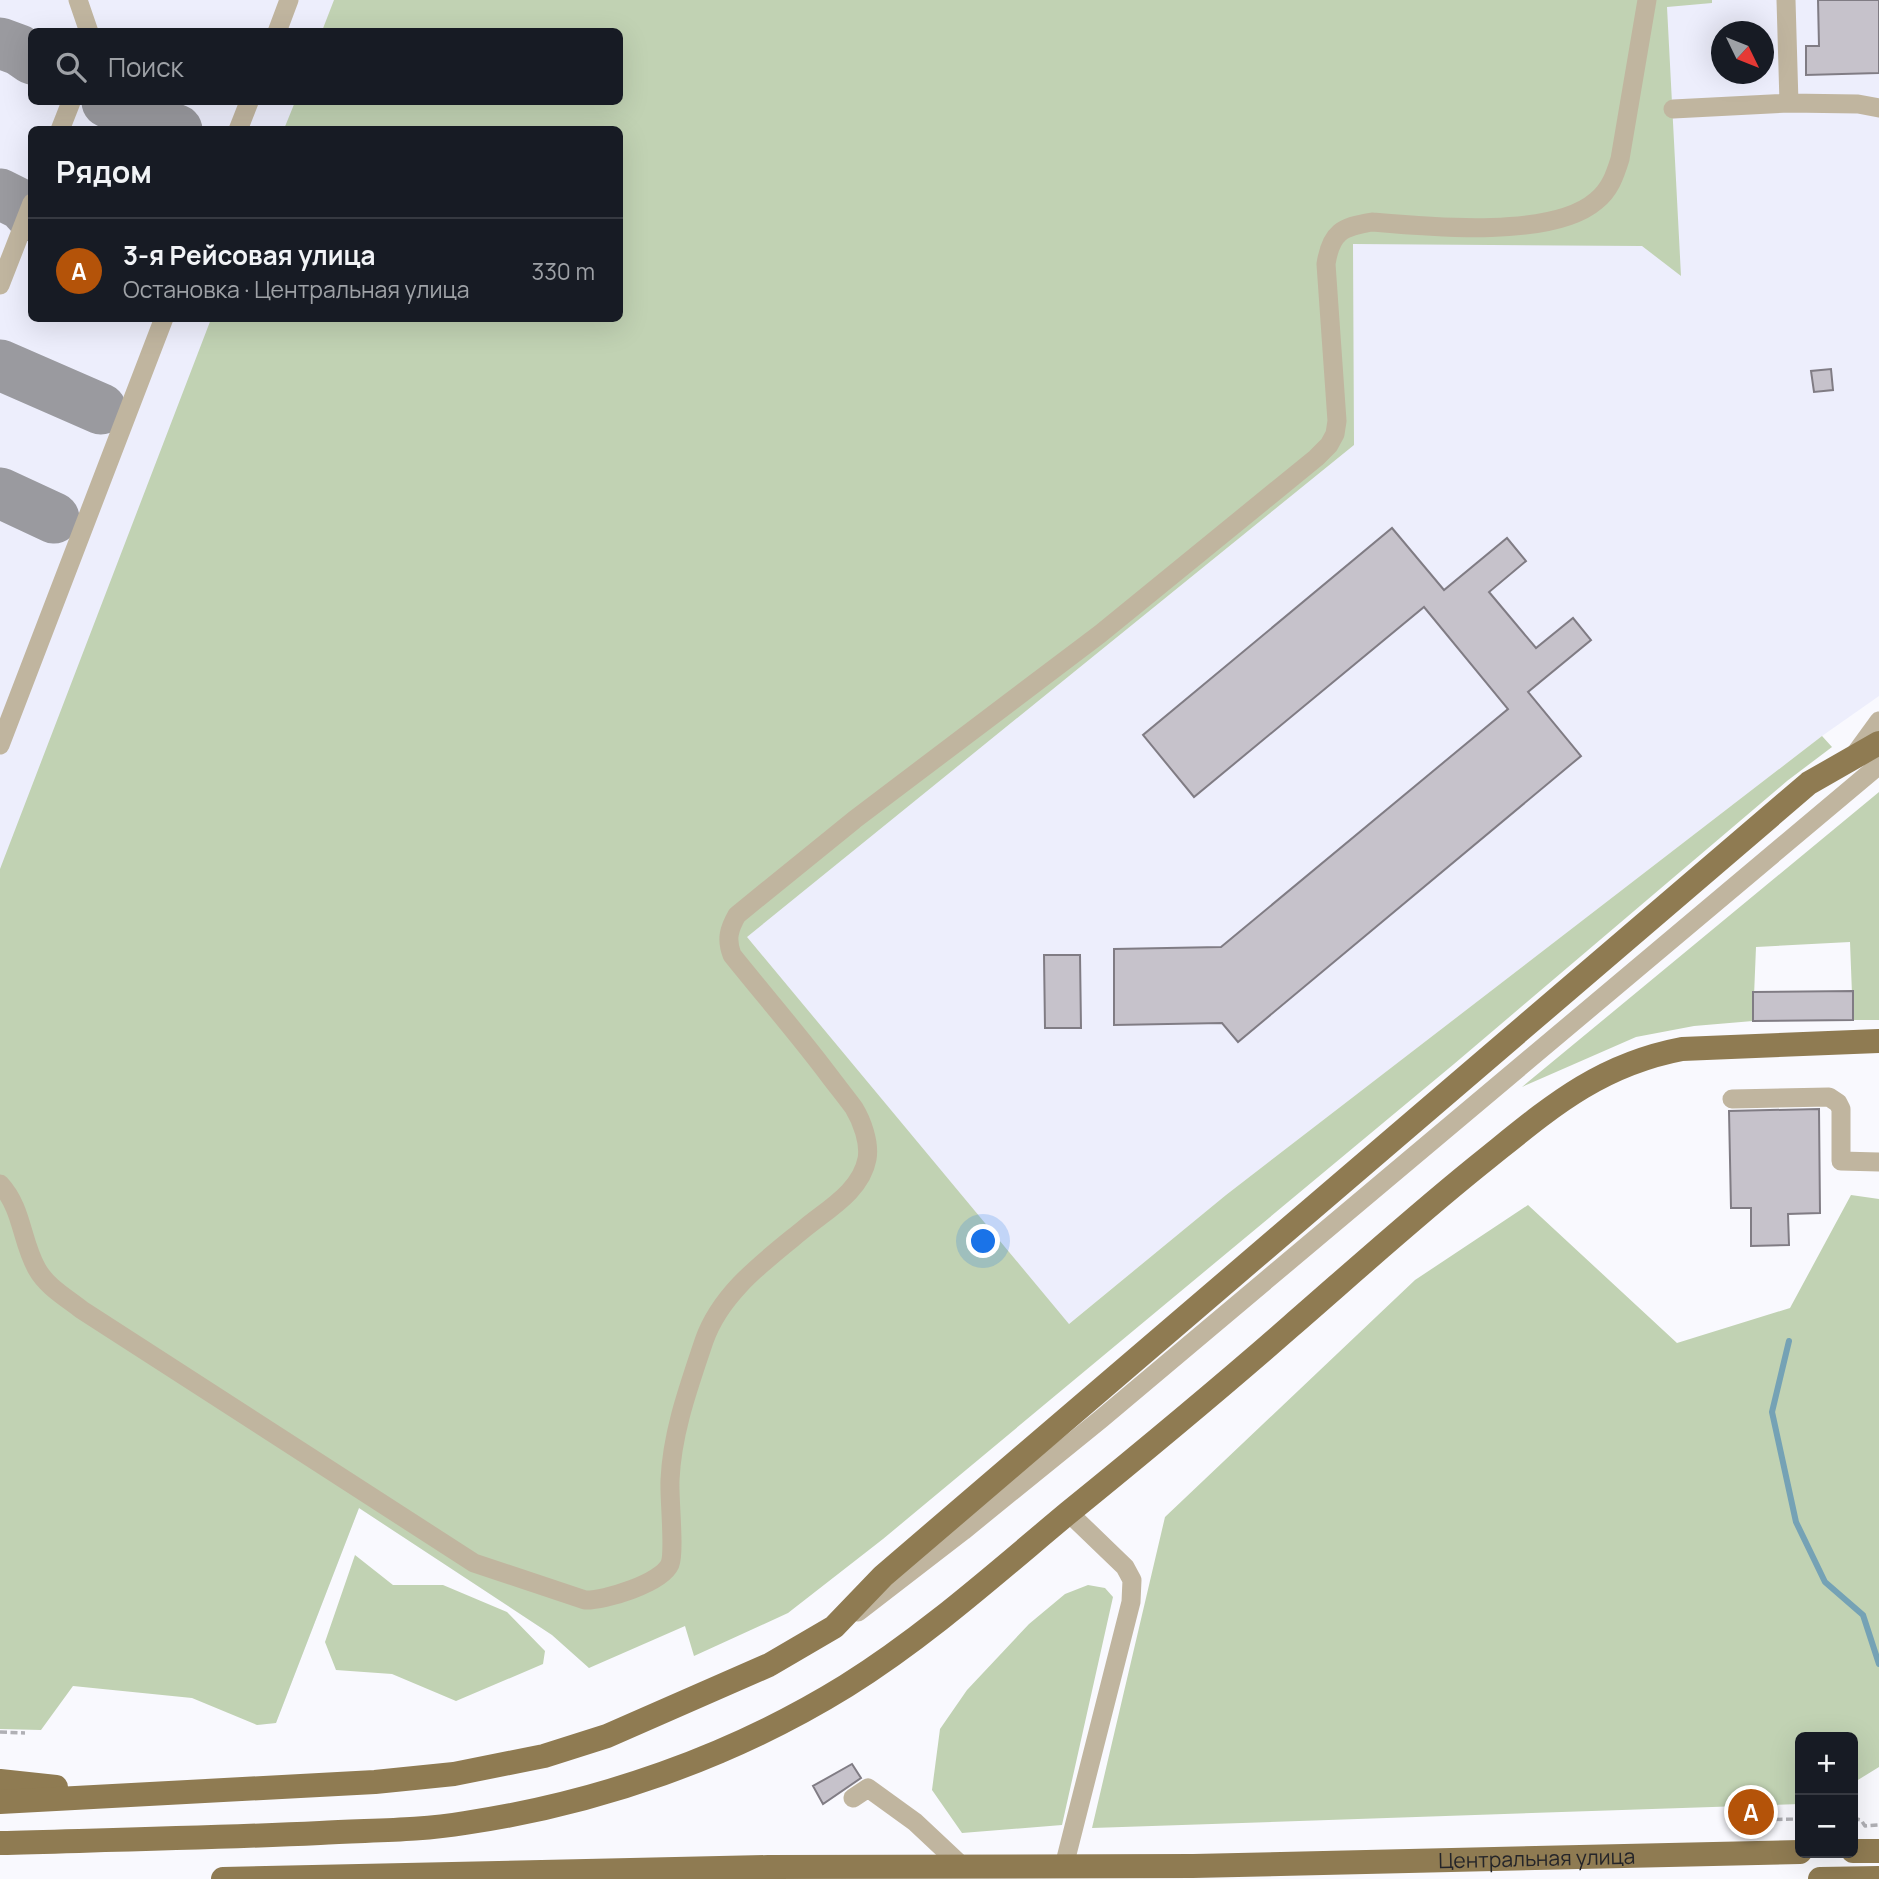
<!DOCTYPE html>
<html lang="ru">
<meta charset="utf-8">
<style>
body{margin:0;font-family:Manrope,sans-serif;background:#20242c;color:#f1f3f6}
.controls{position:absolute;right:21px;bottom:21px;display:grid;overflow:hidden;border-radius:10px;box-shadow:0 7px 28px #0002}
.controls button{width:63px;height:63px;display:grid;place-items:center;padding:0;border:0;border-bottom:2px solid #363941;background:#171b24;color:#f1f3f6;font:35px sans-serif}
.compass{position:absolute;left:1711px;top:21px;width:63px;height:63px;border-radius:50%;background:#171b24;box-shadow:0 7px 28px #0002;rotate:133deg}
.you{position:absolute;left:984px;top:1242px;width:24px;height:24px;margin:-18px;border:5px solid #fff;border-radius:50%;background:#1a73e8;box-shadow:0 0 0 10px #1a73e833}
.badge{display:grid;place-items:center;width:46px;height:46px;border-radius:50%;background:#b45309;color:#fff;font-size:23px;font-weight:700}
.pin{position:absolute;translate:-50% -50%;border:4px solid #fff;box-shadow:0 2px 7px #0006}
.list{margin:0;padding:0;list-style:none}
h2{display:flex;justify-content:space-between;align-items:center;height:91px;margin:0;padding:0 28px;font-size:30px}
h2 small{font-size:23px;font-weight:400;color:#9ea1a6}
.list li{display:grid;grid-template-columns:46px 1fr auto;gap:21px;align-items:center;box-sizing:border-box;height:105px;padding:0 28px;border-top:2px solid #363941}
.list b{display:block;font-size:26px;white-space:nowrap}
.list p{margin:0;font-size:23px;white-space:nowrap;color:#9ea1a6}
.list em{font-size:23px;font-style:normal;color:#9ea1a6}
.icon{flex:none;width:38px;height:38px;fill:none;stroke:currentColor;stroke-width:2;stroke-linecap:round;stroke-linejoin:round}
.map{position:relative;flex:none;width:1879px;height:1879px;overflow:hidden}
.search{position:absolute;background:#171b24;box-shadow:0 7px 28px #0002;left:28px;top:28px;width:595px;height:77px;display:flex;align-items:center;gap:18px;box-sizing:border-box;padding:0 24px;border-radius:10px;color:#9ea1a6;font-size:26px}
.panel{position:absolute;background:#171b24;box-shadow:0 7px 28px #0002;left:28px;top:126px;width:595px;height:196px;border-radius:10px}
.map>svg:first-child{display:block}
</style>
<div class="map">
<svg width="1879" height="1879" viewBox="0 0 1879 1879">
<rect width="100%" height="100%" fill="#f9f9fe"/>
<!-- built -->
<path fill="#edeefc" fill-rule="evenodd" d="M0,0H1879V696L1822,736L1226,1195L897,1465L589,1668L552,1635L359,1508L276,1723L257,1725L0,1283ZM32,32H620V102H32ZM1722,32H1764V74H1722ZM32,130H620V318H32Z"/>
<!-- green -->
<path fill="#c1d2b3" d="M334,0H1712V3L1667,7L1681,276L1642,246L1353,244L1354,445L747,937L1069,1324L1226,1195L1822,736L1832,747L1787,781L1454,1064L883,1539L788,1613L694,1656L685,1626L589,1668L552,1635L359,1508L276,1723L257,1725L192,1698L73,1686L41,1730L0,1729V869L211,319L620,318V130L284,129L295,102H620V32L322,31Z
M1879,792V1020H1853L1850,942L1756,947L1753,1021L1694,1026L1636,1037L1522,1087Z
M1851,1195L1879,1199V1767L1853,1783V1737H1800V1804L1092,1828L1165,1517L1415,1280L1528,1205L1677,1343L1790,1308Z
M355,1555L393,1585H443L507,1612L545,1651L543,1664L456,1701L392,1674L336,1670L325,1642Z
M1088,1585L1105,1588L1113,1597L1062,1825L962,1833L932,1790L940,1729L967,1690L1029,1624L1065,1594Z"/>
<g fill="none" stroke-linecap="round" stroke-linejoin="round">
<!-- stream -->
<path stroke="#75a2b5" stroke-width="6" d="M1789,1341L1772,1412L1796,1522L1825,1582L1863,1615L1879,1664"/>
<!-- taxiway -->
<path stroke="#9a9a9f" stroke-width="51" d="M0,43L19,50L32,59
M107,102L177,130
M0,194L22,205L32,216
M0,365L101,409
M0,493L54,518"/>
</g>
<!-- building -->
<path fill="#c6c2cb" stroke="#807c84" stroke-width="2" d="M1818,0H1879V73L1806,75V46H1819Z
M1831,369L1833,390L1814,392L1811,371Z
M1392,528L1444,590L1507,538L1526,561L1489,592L1536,648L1573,618L1591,640L1528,692L1581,756L1238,1042L1222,1023L1114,1025V949L1221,947L1508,709L1424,607L1194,797L1143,735Z
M1044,955H1080L1081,1028H1045Z
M1853,991V1020L1753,1021V992Z
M1819,1109L1820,1213L1788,1214L1789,1245L1751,1246V1208H1731L1729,1111Z
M852,1764L861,1778L823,1804L813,1786Z"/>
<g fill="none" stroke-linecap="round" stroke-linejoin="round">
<!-- path -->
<path stroke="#b0b0b5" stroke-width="3.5" stroke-dasharray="7 3.5" stroke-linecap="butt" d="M0,1732L25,1733
M1853,1818L1861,1820L1865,1826L1879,1825
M1744,1820L1800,1819"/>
<!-- minor -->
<path stroke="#c0b59f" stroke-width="19" d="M78,0L89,32
M1786,0L1789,103
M277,32L289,0
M1673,109L1789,103L1858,104L1879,108
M60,130L71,102
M238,130L249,102
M0,285L32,203
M0,745L164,318
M1855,754L1879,721
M1732,1099L1829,1097L1838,1103L1841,1109V1161L1879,1162
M0,1184C23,1209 21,1241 37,1269C47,1287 67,1298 82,1310L474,1563L585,1600C604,1601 662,1583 670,1564C675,1551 669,1498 670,1480C672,1432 689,1386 704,1341C721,1292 766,1260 805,1228C828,1209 861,1191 867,1159C870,1143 862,1121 854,1108C846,1097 837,1086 828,1074C798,1034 764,995 732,955C726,939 729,929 737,915L854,820L1100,634L1316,458L1329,445L1335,434L1337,421L1326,264C1331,232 1342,227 1372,222C1428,227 1552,239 1596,201C1610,190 1615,175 1620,159L1647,0
M858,1612L963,1531L1101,1419L1879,765
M853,1798L868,1788L915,1822L963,1867
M1064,1866L1131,1602L1132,1580L1125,1567L1069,1513"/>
<!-- major -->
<g stroke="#8f7b52" stroke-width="24">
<path d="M0,1781L56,1787"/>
<path d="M0,1802L375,1782L454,1774L544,1756L607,1736L769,1665L834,1627L883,1576L1809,783L1879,743"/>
<path d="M0,1843C107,1840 213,1838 320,1833C368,1830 417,1831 465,1823C599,1803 731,1757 846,1686C926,1636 996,1573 1068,1513C1143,1452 1218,1390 1291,1326C1352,1273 1412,1219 1475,1168C1543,1114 1593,1066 1682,1049L1879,1041"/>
<path d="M1853,1851H1879"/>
<path id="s1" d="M223,1879L768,1867L1193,1866L1800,1852"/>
<path d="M1820,1879L1879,1878"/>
</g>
</g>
<g text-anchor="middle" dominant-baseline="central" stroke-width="5" stroke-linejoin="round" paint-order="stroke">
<!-- street labels -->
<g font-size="21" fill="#252529" stroke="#fff">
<text stroke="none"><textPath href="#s1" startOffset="1314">Центральная улица</textPath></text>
</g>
</g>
</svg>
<div class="controls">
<button>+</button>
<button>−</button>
</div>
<svg class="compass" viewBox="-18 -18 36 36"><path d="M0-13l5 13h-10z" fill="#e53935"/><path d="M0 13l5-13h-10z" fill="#9ea1a6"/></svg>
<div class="you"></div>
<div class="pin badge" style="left:1751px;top:1812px">A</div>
<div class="search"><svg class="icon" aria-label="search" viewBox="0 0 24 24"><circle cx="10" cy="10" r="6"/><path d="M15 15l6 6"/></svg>Поиск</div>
<section class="panel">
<h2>Рядом<small></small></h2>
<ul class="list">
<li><span class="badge">A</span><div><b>3-я Рейсовая улица</b><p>Остановка · Центральная улица</p></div><em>330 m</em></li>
</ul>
</section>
</div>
